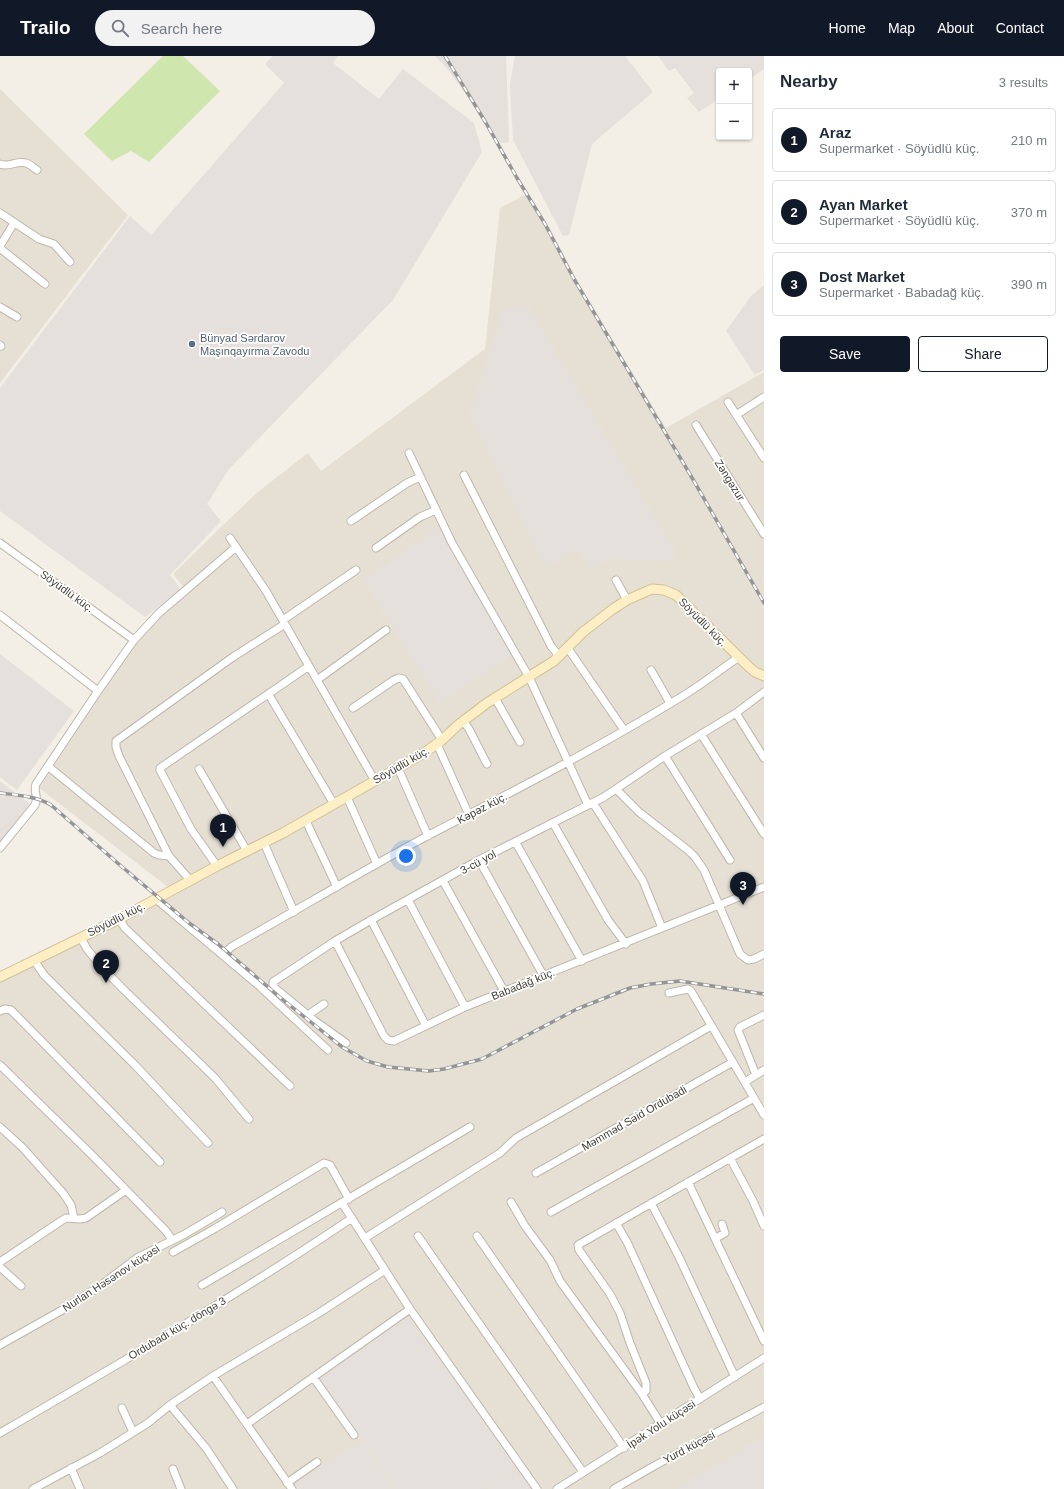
<!DOCTYPE html>
<meta charset="utf-8">
<style>
body{margin:0;font-family:Helvetica,sans-serif;background:#f2f2f3;color:#1f2937}
.controls{position:absolute;right:12px;top:12px;display:grid;overflow:hidden;border-radius:4px;box-shadow:0 1px 3px #0004}
.controls button{width:36px;height:36px;display:grid;place-items:center;padding:0;border:0;border-bottom:1px solid #e0e1e3;background:#fff;color:#1f2937;font:20px sans-serif}
.you{position:absolute;left:406px;top:800px;width:14px;height:14px;margin:-10px;border:3px solid #fff;border-radius:50%;background:#1a73e8;box-shadow:0 0 0 6px #1a73e833}
.badge{display:grid;place-items:center;width:26px;height:26px;border-radius:50%;background:#111827;color:#fff;font-size:13px;font-weight:700}
.pin{position:absolute;translate:-50% -33px;filter:drop-shadow(0 1px 2px #0008)}
.pin::after{content:'';position:absolute;top:21px;width:14px;height:12px;background:inherit;clip-path:polygon(0 0,100% 0,50% 100%)}
.list{margin:0;padding:0;list-style:none}
h2{display:flex;justify-content:space-between;align-items:center;height:52px;margin:0;padding:0 16px;font-size:17px}
h2 small{font-size:13px;font-weight:400;color:#747a83}
.list li{display:grid;grid-template-columns:26px 1fr auto;gap:12px;align-items:center;box-sizing:border-box;height:64px;margin:0 8px 8px;padding:0 8px;border:1px solid #e0e1e3;border-radius:4px}
.list b{display:block;font-size:15px;white-space:nowrap}
.list p{margin:0;font-size:13px;white-space:nowrap;color:#747a83}
.list em{font-size:13px;font-style:normal;color:#747a83}
.actions{display:flex;gap:8px;padding:12px 16px}
.actions a{flex:1;padding:9px 0;border:1px solid #111827;border-radius:4px;text-align:center;font-size:14px;color:#111827}
.actions .main{background:#111827;color:#fff}
.icon{flex:none;width:22px;height:22px;fill:none;stroke:currentColor;stroke-width:2;stroke-linecap:round;stroke-linejoin:round}
.map{position:relative;flex:none;width:764px;height:1433px;overflow:hidden}
header{display:flex;align-items:center;gap:24px;box-sizing:border-box;height:56px;padding:0 20px;background:#111827;color:#fff}
header strong{font-size:19px}
nav{display:flex;gap:22px;margin-inline-start:auto;font-size:14px}
.search{width:280px;height:36px;background:#f2f2f3;display:flex;align-items:center;gap:10px;box-sizing:border-box;padding:0 14px;border-radius:22px;color:#747a83;font-size:15px}
main{display:flex}
aside{flex:1;background:#fff}
.map>svg:first-child{display:block}
</style>
<header>
<strong>Trailo</strong>
<div class="search"><svg class="icon" aria-label="search" viewBox="0 0 24 24"><circle cx="10" cy="10" r="6"/><path d="M15 15l6 6"/></svg>Search here</div>
<nav><a>Home</a><a>Map</a><a>About</a><a>Contact</a></nav>
</header>
<main>
<div class="map">
<svg width="764" height="1433" viewBox="0 0 764 1433">
<rect width="100%" height="100%" fill="#f3efe6"/>
<!-- residential -->
<path fill="#e6e0d4" d="M0,33L128,159L0,327Z
M528,137L550,173L585,239L666,372L764,316V1433H0V926L177,838L39,732L124,603L159,561L188,537L173,518L224,468L259,435L308,397L321,415L485,293L500,152Z"/>
<!-- industrial -->
<path fill="#e5e0db" d="M273,0H338L333,7L379,43L403,13L474,67L482,96L393,244L229,413L207,448L221,465L170,519L181,533L145,561L0,455V332L130,160L151,179L284,27L265,8Z
M435,0H506L509,86L496,88L470,44L445,10Z
M515,0H625L653,36L592,88L569,179L563,180L513,84L510,28Z
M658,0H764V13L749,23V15H719V43L699,56L687,42L694,37L675,12L669,15Z
M764,229V314L755,319L726,275L751,240Z
M505,251H529L669,485L674,494L673,505L610,503L590,513L578,493L545,511L470,359Z
M440,472L511,599L440,647L363,523Z
M0,598L74,655L17,734L0,721Z
M0,725L30,748L0,785Z
M407,1260L517,1412L485,1433H397L319,1322Z
M764,1381V1433H675Z
M361,1385L395,1433H297L293,1428Z
M518,1413L532,1433H488Z"/>
<!-- green -->
<path fill="#cfe6af" d="M163,0H183L220,35L149,106L131,95L112,105L84,78Z"/>
<g fill="none" stroke-linecap="round" stroke-linejoin="round">
<!-- street casing -->
<g stroke="#beb6a9" stroke-width="9">
<path id="street" d="M0,108C9,112 16,104 26,107C30,108 34,112 37,114
M0,157L39,183L54,188L70,206
M14,167L0,190L1,193L45,228
M0,251L17,261
M0,289L1,290
M728,346L764,402
M736,359L764,341
M696,369L764,478
M409,397L452,487L529,621L588,749
M464,419L551,590L559,600
M351,465L407,427L420,421
M230,482L266,535L375,725
M0,487L134,584
M376,492L420,461L436,454
M616,524L627,544
M0,559L98,635
M283,564L356,514
M567,591L624,674
M651,614L670,647
M317,624L386,574
M269,639L334,748
M495,642L520,686
M353,652L394,624L399,622L403,623L442,684
M736,657L764,702
M463,665L469,673L487,708
M701,678L764,778
M437,688L469,759
M665,700L730,804
M49,711L154,797L159,799L169,800L190,824
M398,712L428,780
M199,713L247,795
M616,733L639,756L689,795L695,801L704,814L740,898L748,904L754,903L764,898
M347,741L377,808
M593,747L643,825L662,872
M306,765L337,831
M553,767L608,864L626,888
M264,787L294,856
M516,787L582,905
M0,792L35,749C39,740 33,736 36,728L98,635L134,584L159,557L236,491
M169,800L119,700L116,691V685L233,601L285,568
M479,804L543,919
M217,810L191,773L160,714V712L309,610
M443,825L504,935
M156,843L257,928L328,994
M408,844L465,951
M119,863L125,872L290,1030
M371,864L426,970
M81,882L87,893L101,910L121,931L215,1022L249,1063
M335,885L384,980L388,984L394,985L465,951L764,831
M223,899L231,891C297,854 362,815 429,779C516,734 603,689 686,638C704,627 721,613 739,601
M34,904L44,919L135,1009L208,1087
M669,937L688,933L691,935L764,1059
M0,955L5,953L11,954L160,1106
M308,959L324,948
M346,987L315,965L276,933L273,929V926L335,885L371,864L479,804L604,741L665,700L736,657L764,636
M0,1009L94,1101L166,1175L172,1184
M756,1019L738,974L740,971L764,959
M745,1026L764,1014
M0,1071L23,1092L63,1137L71,1149L74,1162
M730,1102L753,1145L764,1170
M536,1117L733,1006
M688,1126L764,1285
M511,1146L525,1170L550,1204L560,1225L642,1338L661,1368
M342,1147L410,1253L537,1433
M651,1147L679,1201L735,1321
M551,1156L754,1042
M616,1167L627,1186L694,1332L700,1343
M418,1180L583,1416
M477,1180L624,1392
M365,1182L500,1097L516,1082L711,970
M716,1182L725,1177L722,1168
M173,1196L214,1173L324,1107L330,1109L349,1143
M0,1206L61,1165L66,1162L80,1163L86,1162L126,1134
M0,1211L21,1230
M202,1229L470,1071
M0,1289L64,1253L100,1230L137,1202L185,1178L222,1156
M213,1320L292,1433
M313,1321L354,1379
M642,1338L646,1335V1327L630,1287L620,1257L610,1238L579,1194L578,1189L764,1083
M170,1349L206,1392L233,1433
M122,1352L133,1376
M247,1368L410,1253
M0,1377C119,1308 238,1239 352,1162
M71,1412L80,1433
M173,1413L181,1433
M287,1427L317,1406
M33,1433L100,1397L148,1367L170,1349L213,1320L319,1257L385,1214
M557,1433L764,1302
M614,1433L654,1410L764,1351"/>
</g>
<!-- secondary casing -->
<g stroke="#d2c197" stroke-width="11">
<path id="secondary" d="M0,921L119,863L217,810L283,777L424,697L442,684L458,669L487,647L554,605L583,576L613,553L627,544L652,533L664,534L676,539L749,611L755,616L764,620"/>
</g>
<!-- street -->
<use href="#street" stroke="#fff" stroke-width="7"/>
<!-- secondary -->
<use href="#secondary" stroke="#fdefc5" stroke-width="9"/>
<!-- rail casing -->
<g stroke="#959595" stroke-width="3.5">
<path id="rail" d="M445,0L486,67L517,122L545,168L574,223L691,420L764,547
M0,737C16,739 37,740 51,749L121,810L189,867L218,888L282,943L342,991L367,1005L388,1011L429,1015L444,1013L482,1003L577,953L630,932L651,928L680,925L764,938"/>
</g>
<!-- rail -->
<use href="#rail" stroke="#fff" stroke-width="2" stroke-dasharray="6" stroke-linecap="butt"/>
</g>
<!-- markers -->
<circle fill="#5c6f8a" stroke="#fff" stroke-width="1.5" cx="192" cy="288" r="4"/>
<g text-anchor="middle" dominant-baseline="central" stroke-width="3.5" stroke-linejoin="round" paint-order="stroke">
<!-- service labels -->
<g font-size="11" fill="#4e5e75" stroke="#fff" text-anchor="start">
<text x="200" y="282">Bünyad Sərdarov<tspan x="200" dy="13">Maşınqayırma Zavodu</tspan></text>
</g>
<!-- street labels -->
<g font-size="11" fill="#453f35" stroke="#fff">
<text transform="translate(730 424) rotate(58)">Zəngəzur</text>
<text transform="translate(67 535) rotate(36)">Söyüdlü küç.</text>
<text transform="translate(703 566) rotate(45)">Söyüdlü küç.</text>
<text transform="translate(401 709) rotate(-30)">Söyüdlü küç.</text>
<text transform="translate(482 752) rotate(-28)">Kəpəz küç.</text>
<text transform="translate(478 806) rotate(-28)">3-cü yol</text>
<text transform="translate(116 863) rotate(-27)">Söyüdlü küç.</text>
<text transform="translate(523 928) rotate(-22)">Babadağ küç.</text>
<text transform="translate(634 1062) rotate(-30)">Məmməd Səid Ordubadi</text>
<text transform="translate(111 1222) rotate(-33)">Nurlan Həsənov küçəsi</text>
<text transform="translate(177 1272) rotate(-31)">Ordubadi küç. döngə 3</text>
<text transform="translate(661 1368) rotate(-33)">İpək Yolu küçəsi</text>
<text transform="translate(689 1391) rotate(-28)">Yurd küçəsi</text>
</g>
</g>
</svg>
<div class="controls">
<button>+</button>
<button>−</button>
</div>
<div class="you"></div>
<div class="pin badge" style="left:223px;top:791px">1</div>
<div class="pin badge" style="left:106px;top:927px">2</div>
<div class="pin badge" style="left:743px;top:849px">3</div>
</div>
<aside>
<h2>Nearby<small>3 results</small></h2>
<ul class="list">
<li><span class="badge">1</span><div><b>Araz</b><p>Supermarket · Söyüdlü küç.</p></div><em>210 m</em></li>
<li><span class="badge">2</span><div><b>Ayan Market</b><p>Supermarket · Söyüdlü küç.</p></div><em>370 m</em></li>
<li><span class="badge">3</span><div><b>Dost Market</b><p>Supermarket · Babadağ küç.</p></div><em>390 m</em></li>
</ul>
<div class="actions"><a class="main">Save</a><a>Share</a></div>
</aside>
</main>
